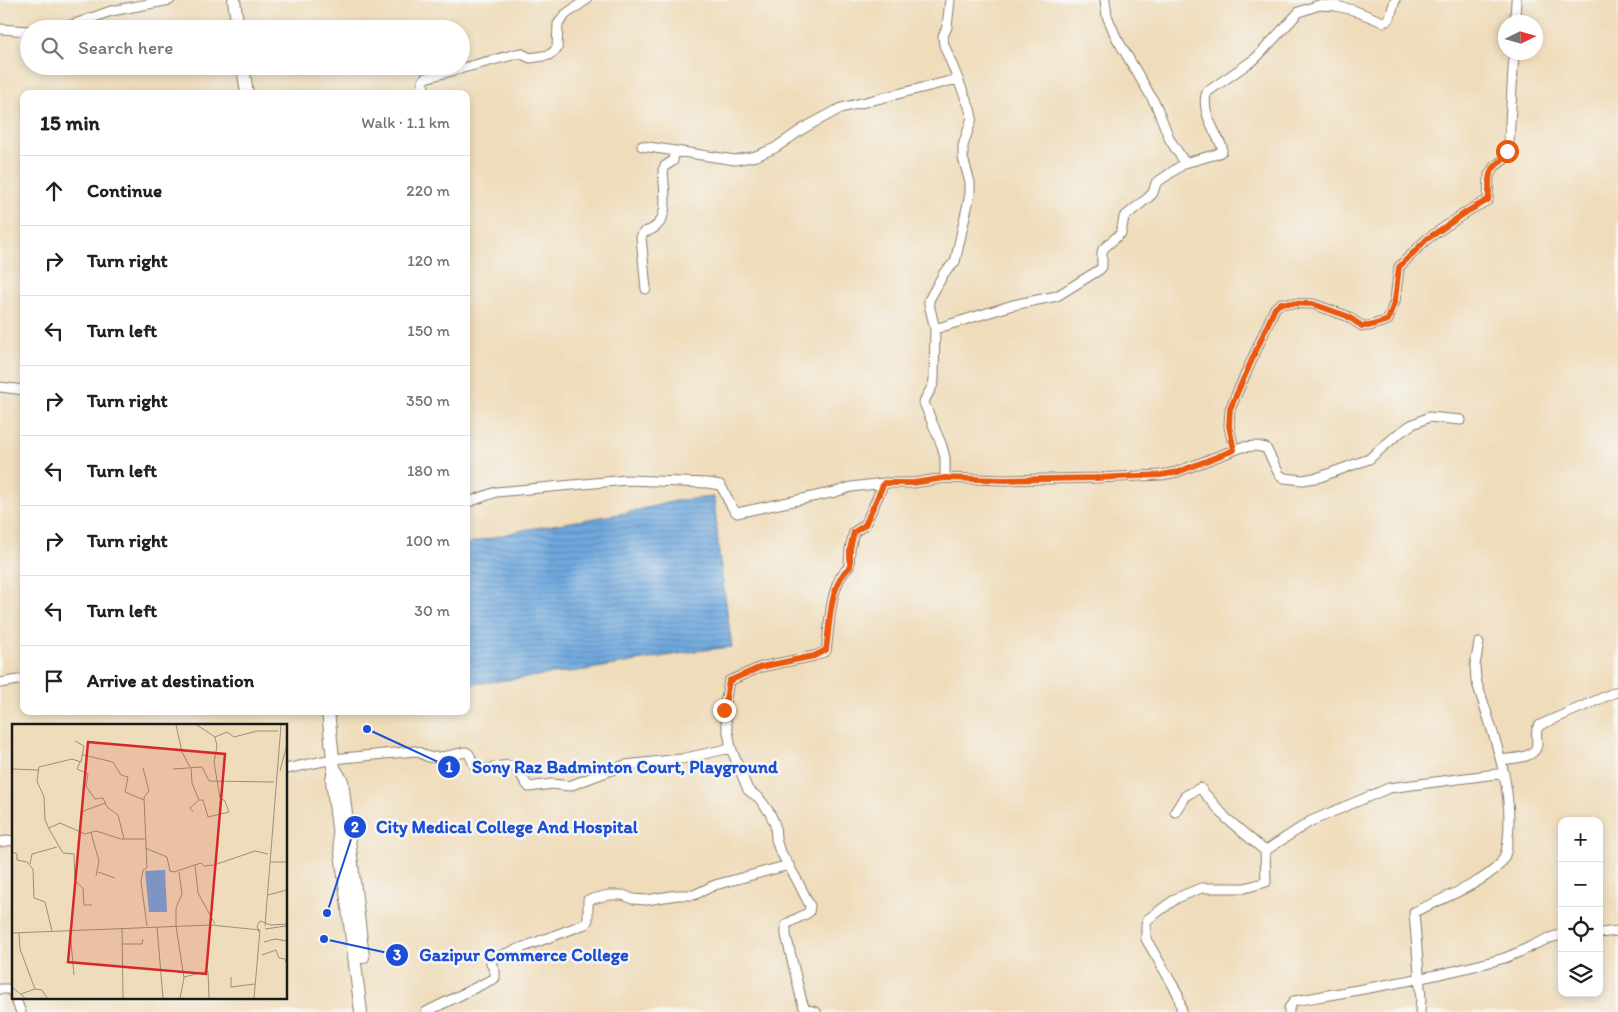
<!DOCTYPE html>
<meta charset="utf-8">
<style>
body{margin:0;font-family:Itim,sans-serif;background:#f2f2f2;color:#202124}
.controls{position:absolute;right:15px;bottom:15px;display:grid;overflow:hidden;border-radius:10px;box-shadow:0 2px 8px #0003}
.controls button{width:45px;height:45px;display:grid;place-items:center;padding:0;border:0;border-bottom:1px solid #e0e0e0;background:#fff;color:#202124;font:25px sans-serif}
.compass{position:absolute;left:1498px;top:15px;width:45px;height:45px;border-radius:50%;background:#fff;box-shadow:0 2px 8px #0003;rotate:85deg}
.stop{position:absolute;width:15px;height:15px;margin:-11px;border:4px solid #ea580c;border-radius:50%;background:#fff}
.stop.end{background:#ea580c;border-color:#fff;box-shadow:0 1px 5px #0008}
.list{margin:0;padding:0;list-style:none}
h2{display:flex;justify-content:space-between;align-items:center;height:65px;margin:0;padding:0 20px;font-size:21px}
h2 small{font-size:16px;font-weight:400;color:#757577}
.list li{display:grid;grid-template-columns:32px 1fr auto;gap:15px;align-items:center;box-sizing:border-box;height:70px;padding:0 20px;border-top:1px solid #e0e0e0}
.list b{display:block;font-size:19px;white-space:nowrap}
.list em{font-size:16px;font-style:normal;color:#757577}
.icon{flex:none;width:28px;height:28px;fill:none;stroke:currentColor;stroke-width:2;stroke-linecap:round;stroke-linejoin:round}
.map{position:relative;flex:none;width:1618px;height:1012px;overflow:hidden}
.search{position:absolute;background:#fff;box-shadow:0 2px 8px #0003;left:20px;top:20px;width:450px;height:55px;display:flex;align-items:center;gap:12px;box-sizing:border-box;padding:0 18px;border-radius:28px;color:#757577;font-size:19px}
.panel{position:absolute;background:#fff;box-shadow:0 2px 8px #0003;left:20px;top:90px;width:450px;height:625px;border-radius:10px}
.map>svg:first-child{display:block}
</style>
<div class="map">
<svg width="1618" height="1012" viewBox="0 0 1618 1012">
<defs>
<pattern id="water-rules" width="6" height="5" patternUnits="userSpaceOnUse" patternTransform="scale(1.25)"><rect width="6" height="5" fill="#6fa8de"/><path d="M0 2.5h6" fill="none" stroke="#5a88b3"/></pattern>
</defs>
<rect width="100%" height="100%" fill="#f6f6f2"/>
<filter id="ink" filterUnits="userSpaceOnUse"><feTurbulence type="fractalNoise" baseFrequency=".02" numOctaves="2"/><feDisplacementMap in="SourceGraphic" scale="10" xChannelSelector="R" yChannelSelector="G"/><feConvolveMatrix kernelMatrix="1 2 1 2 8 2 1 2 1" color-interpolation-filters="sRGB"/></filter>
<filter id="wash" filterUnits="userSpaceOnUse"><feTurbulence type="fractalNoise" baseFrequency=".0096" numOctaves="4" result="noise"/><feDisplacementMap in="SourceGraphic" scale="20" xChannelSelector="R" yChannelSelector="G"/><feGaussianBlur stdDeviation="1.12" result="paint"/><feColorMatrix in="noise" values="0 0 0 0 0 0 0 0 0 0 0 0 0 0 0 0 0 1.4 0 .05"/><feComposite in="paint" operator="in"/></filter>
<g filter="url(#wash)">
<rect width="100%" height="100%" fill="#efdcba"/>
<!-- water -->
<path fill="url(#water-rules)" stroke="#46627d" d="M714,497L719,553L732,647L695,651L585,670L466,685V544L523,530L625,513L680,500Z"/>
</g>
<g filter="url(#ink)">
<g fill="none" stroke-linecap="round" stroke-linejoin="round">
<!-- minor casing -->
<g stroke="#867c6b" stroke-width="11">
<path id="minor" d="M1105,0L1107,16L1116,37L1156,105L1170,140L1185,163
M1515,22L1516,0
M0,29L29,31
M61,29L111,11L170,0
M425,94L423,81L425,78L520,53L530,58L537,57L549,55L557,49L558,24L566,14L586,0
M642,146L735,160L756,156L775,148L804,128L841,108L958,79
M646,289L641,237L644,232C673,226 664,191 663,170L665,166L673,161L674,152
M935,329L1013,305L1057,296L1099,270L1102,267V253L1103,249L1121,233L1124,217L1149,197L1153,193L1156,183L1185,163L1217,154L1222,151V147C1215,131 1200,109 1207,92L1256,58L1299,12L1319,5L1336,6L1353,10L1383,22L1387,21L1390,17L1395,0
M0,387L24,390
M1234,450L1229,426L1230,409L1275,308L1281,303L1313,304L1347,316L1362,326H1369L1388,320L1395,301L1399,267L1427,239L1468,211L1488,200L1489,175L1494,167L1506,158L1509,142L1514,52
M945,478V458L942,446L924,403C926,394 934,388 934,379L935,329L929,304V300L944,273L955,262L970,194V182L963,158V146L972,118L970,109L944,45L943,36L947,27L950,0
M466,503L496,492L627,480L708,483L720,485C727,494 728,505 737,513L835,492L851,487L884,483H913L945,478L1004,480L1097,478L1161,475L1177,472L1242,447L1256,446L1266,448L1279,474L1284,478L1303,480L1320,477L1369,459L1398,434L1411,425L1429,417L1461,420
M0,683L24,679
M1501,760C1511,758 1535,759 1537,745C1537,740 1536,734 1537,729L1540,725L1618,691
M286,769L333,759L415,751C421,752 424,756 429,757C440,759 455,754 466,752L469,754L476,769C488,772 508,759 518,770C522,775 524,782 529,787L552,784L569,786L625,765L681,759L731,748
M1175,812L1185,796L1200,788L1226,818L1265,851L1266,882L1245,888H1201L1177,898L1148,919L1146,925V939L1178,994L1182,1012
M0,842L14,840
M1265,851L1311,821L1389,788L1504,773
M1599,933L1618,931
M0,989H10L14,995
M15,998L21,1012
M426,1012L495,978V972L491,963L494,958L585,924L588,920V900L609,895H623L633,899L646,900L677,895H694L715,885L789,865
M816,1012L805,1009L802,1002L786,935V925C793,919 802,917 809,912L810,906L797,880L779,849L776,839L775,825L770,813L759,798L748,790L731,748L724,710L729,681L761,667L814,656L826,651C830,626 829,583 849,567L850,549L854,532L865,525L884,483
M1289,1012V1008L1294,1001C1364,989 1433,978 1501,959C1521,954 1543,937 1562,935
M1420,1012L1421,999L1414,912C1439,900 1482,884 1500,864C1506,857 1507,848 1508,839C1514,785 1492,731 1476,680L1475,665L1479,643"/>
</g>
<!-- highway casing -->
<g stroke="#867c6b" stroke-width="14">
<path id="highway" d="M234,0L238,29
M243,66L247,94
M328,711L334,768L332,780L361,1012
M334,768L342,781L363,957"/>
</g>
<!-- minor -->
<use href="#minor" stroke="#fff" stroke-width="9"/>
<!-- highway -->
<use href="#highway" stroke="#fff" stroke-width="12"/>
</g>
</g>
<g fill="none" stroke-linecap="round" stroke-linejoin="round" filter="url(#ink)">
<!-- route -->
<path stroke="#ea580c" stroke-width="6" d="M724,710L729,681L761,667L814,656L826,650C830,626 829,583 850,567V549L854,532L865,525L884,483H913L945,478L1004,480L1096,478L1161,475L1178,472L1234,450L1229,426L1230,409L1275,308L1281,303L1313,304L1347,316L1362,326H1369L1388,320L1395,300L1399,267L1427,239L1468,211L1488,200C1490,192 1488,182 1490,174C1493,164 1505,162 1507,151"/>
</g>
<!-- overview -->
<g transform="translate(12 724)">
<rect width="275" height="275" fill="#efdcba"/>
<path d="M153,146L155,188H137L133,147Z" fill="#6fa8de"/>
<path fill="none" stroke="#9b8f7b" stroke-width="1" d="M164,1L170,28L178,43M185,1L203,13L215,8L222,13L245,7H266M63,17L72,22L69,38L60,35L27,43L25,57L32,73L33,96L37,105L51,129L62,130L63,157L71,164L72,181H80M71,31L101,38L109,51L116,53L113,68L132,76M68,38L65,45L76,50L74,62L83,75L91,74L95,83L106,91L112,115M179,43L180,59L187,76M131,44L137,67L132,73L135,144L131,146L129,158L135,202M0,45L26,46M161,45L190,43L197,57L262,58M268,47L275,20M69,88L93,79M181,88L178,84L187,76H191L196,93L217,88L213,77L208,74L202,38L205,22L203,13M37,104L48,99L73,110L84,107L109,115H133M79,109L87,137L84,152M133,124L155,133L158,147L162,148L189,139L192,142L202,141L243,127L256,130M0,128L5,130V136L15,138L21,145L22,174L33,178L40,207M259,138H275M18,140L20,130L45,123M183,141L186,169L203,200M86,148L103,154M167,148L170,170L164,184V202L172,254L168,274M256,171L275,166M253,202L269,1M145,203L151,274M110,204L111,274M253,205L274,202M58,207L62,251M247,208L245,202L248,197L259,201L275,200M0,209L199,201L248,206L242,274M7,209L8,225L23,265L9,270M252,218L263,215L275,217M110,220H130L131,215M250,231L264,226L267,234L273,235L275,241M172,253L196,247L197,274M219,253V263L243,260M0,263L13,274M23,265L30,266L35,274"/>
<path fill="#d62828" fill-opacity="0.15" stroke="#d62828" stroke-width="2.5" d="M76,18L213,30L194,250L56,238Z"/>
<rect width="275" height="275" fill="none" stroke="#1c1c1c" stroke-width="2.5"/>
</g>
<!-- callouts -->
<path fill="none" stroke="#1d4ed8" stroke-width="2" d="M367 729L449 767M327 913L355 827M324 939L397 955"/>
<g fill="#1d4ed8" stroke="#f6f6f2" stroke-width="2">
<circle cx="367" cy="729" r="5"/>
<circle cx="327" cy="913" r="5"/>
<circle cx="324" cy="939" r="5"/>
<circle cx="449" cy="767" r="12"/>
<circle cx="355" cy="827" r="12"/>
<circle cx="397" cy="955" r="12"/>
</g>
<g font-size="15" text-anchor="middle" font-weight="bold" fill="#fff">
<text x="449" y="772">1</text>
<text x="355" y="832">2</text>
<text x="397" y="960">3</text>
</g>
<g font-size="18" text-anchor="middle" font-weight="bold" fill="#1d4ed8" stroke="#f6f6f2" stroke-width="5" stroke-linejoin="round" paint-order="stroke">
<text x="625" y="773">Sony Raz Badminton Court, Playground</text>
<text x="507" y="833">City Medical College And Hospital</text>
<text x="524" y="961">Gazipur Commerce College</text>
</g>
</svg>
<div class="controls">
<button>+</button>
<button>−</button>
<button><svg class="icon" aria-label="locate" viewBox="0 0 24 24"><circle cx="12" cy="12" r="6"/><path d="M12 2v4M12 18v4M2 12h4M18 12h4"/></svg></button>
<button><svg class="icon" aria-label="layers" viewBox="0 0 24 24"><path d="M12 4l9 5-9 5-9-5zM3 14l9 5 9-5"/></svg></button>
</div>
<svg class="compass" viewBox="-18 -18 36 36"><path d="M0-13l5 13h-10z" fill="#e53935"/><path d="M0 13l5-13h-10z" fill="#757577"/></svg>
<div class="stop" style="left:1507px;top:151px"></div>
<div class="stop end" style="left:724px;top:710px"></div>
<div class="search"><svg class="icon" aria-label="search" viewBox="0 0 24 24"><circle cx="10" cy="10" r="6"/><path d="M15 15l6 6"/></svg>Search here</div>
<section class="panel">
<h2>15 min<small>Walk · 1.1 km</small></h2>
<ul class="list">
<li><svg class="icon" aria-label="ahead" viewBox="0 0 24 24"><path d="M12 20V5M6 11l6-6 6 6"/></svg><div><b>Continue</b></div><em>220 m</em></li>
<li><svg class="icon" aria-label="right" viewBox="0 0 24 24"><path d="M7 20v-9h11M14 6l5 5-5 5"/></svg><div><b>Turn right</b></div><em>120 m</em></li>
<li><svg class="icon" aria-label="left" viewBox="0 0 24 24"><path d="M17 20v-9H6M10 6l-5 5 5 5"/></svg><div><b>Turn left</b></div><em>150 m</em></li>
<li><svg class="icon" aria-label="right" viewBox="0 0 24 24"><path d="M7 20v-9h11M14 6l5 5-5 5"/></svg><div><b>Turn right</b></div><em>350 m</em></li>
<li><svg class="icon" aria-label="left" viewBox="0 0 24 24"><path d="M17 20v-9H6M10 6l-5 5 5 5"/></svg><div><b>Turn left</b></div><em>180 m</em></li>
<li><svg class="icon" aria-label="right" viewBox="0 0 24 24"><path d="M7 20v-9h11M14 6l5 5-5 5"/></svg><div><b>Turn right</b></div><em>100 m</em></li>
<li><svg class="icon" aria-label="left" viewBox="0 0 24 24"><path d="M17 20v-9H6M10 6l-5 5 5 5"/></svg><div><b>Turn left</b></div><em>30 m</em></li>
<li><svg class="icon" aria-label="arrive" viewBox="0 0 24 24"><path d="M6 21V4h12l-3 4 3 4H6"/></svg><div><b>Arrive at destination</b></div></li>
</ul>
</section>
</div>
